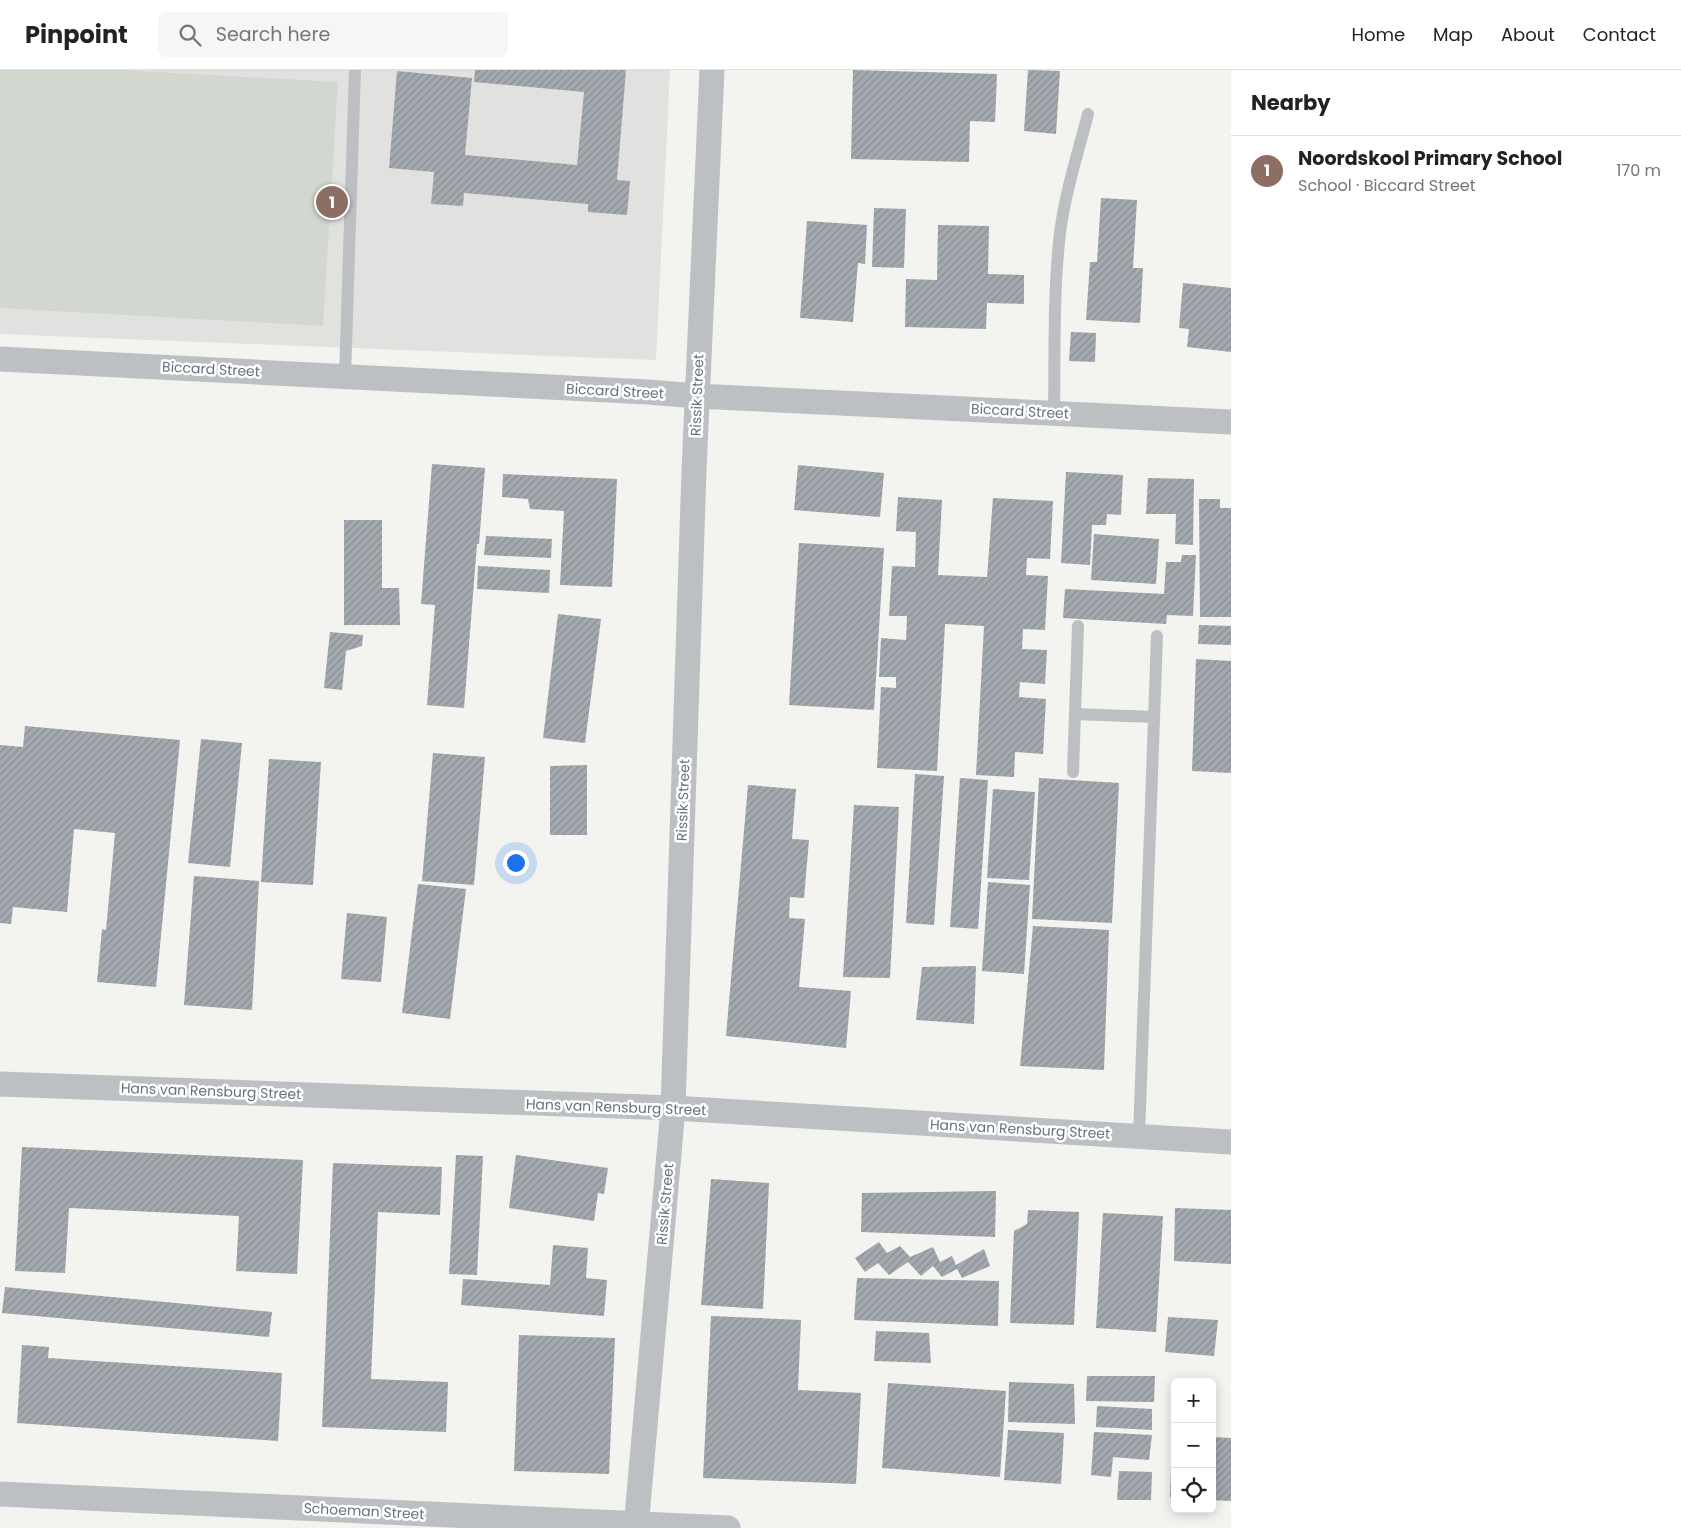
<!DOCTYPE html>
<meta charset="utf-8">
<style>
body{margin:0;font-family:Poppins,sans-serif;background:#f6f6f6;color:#222}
.controls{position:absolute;right:15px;bottom:15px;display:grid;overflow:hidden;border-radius:8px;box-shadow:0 2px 12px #0003}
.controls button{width:45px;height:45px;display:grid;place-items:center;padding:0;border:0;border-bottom:1px solid #e0e0e0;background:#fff;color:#222;font:25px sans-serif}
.you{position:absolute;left:515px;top:792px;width:18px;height:18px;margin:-12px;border:4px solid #fff;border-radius:50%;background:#1a73e8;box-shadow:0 0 0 8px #1a73e833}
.badge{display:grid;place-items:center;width:32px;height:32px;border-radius:50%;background:#cc5d37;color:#fff;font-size:16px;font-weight:700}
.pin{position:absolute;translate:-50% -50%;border:2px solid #fff;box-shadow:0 1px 5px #0006}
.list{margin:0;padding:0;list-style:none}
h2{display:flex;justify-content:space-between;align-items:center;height:65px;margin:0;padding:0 20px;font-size:21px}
h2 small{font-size:16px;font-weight:400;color:#767676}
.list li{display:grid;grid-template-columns:32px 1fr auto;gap:15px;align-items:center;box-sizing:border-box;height:70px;padding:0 20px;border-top:1px solid #e0e0e0}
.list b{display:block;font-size:19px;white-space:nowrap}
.list p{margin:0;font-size:16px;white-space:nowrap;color:#767676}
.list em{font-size:16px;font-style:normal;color:#767676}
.icon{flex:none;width:28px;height:28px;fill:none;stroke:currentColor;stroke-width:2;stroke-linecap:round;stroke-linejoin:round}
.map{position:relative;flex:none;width:1231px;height:1458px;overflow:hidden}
header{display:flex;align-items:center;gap:30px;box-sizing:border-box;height:70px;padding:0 25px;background:#fff;border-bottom:1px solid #e0e0e0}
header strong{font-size:24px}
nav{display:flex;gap:28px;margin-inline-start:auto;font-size:18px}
.search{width:350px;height:45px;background:#f6f6f6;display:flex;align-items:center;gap:12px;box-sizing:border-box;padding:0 18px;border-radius:8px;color:#767676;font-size:19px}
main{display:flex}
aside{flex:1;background:#fff}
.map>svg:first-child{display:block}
</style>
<header>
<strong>Pinpoint</strong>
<div class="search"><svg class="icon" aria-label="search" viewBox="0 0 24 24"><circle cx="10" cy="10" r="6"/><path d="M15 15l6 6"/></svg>Search here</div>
<nav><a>Home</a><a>Map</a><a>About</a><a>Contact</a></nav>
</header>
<main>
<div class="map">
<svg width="1231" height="1458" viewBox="0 0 1231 1458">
<defs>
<pattern id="building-hatch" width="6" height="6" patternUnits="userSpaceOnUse" patternTransform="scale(1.25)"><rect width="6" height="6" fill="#a3a9ae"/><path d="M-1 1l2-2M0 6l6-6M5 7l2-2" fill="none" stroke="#898e93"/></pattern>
</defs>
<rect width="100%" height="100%" fill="#f3f3f0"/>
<!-- built -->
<path fill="#e1e2e0" d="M0,0H670L656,290L0,264Z"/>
<!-- garden -->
<path fill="#d2d8d0" d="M0,0H122L338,12L323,256L0,238Z"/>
<!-- building -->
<path fill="url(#building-hatch)" d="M475,0H626L617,110L630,111L627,145L588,142V134L464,123L463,136L431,134L434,102L389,98L397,1L472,8L465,85L577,95L584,22L474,12Z
M853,0L997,4L995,52L970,51L969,92L851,89Z
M1028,0L1060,1L1056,64L1024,61Z
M1101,128L1137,130L1133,198H1143L1140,253L1086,250L1090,192H1097Z
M874,138L906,139L904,198L872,197Z
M807,151L867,155L865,194L858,193L853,252L800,248Z
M938,155L989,156L988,204L1024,205V234L987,233L986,259L905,257L906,209L937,210Z
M1183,213L1231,218V282L1187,277L1189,259L1179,258Z
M1071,262L1096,263L1095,292L1069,291Z
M432,394L485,398L479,474H477L464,638L427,635L435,535L421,534Z
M798,395L884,403L880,447L794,440Z
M1066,402L1123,405L1121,445L1107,444L1106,455H1092L1090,495L1061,493Z
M503,404L617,409L612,517L560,515L564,441L530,439L528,429L502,427Z
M1148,408L1194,409L1193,475L1175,474L1176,444H1146Z
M898,427L942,430L938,505L987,507L993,428L1053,431L1050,489L1027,488L1026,505L1048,506L1045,560L1023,559L1022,579L1047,580L1045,614L1020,612L1019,627L1046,629L1043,684L1015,682L1014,707L976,705L984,556L945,554L937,701L877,698L881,617L896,618V607H879L881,568L906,570L907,546H889L892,496L915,497L916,462L896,461Z
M1199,429H1220V438H1231V547H1200Z
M344,450H382V518H399L400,555H344Z
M1094,464L1159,469L1156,514L1091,510Z
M486,466L552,469L551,488L484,485Z
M799,473L884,478L874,640L789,635Z
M1182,485H1196L1193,546L1167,545L1166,554L1063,548L1065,519L1164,524L1166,492H1181Z
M478,496L550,500L549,523L477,519Z
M558,544L601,549L585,673L543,668Z
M1199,555L1231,556V575L1198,574Z
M330,562L363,565L362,576L346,581L342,620L324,618Z
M1196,589L1231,591V703L1192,701Z
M25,656L180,670L156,917L97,912L102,859L106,860L115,763L74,759L67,842L13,837L11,854L0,853V675L23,677Z
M201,669L242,673L230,797L188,793Z
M433,683L485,687L474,815L422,811Z
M269,689L321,692L313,815L261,812Z
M587,695V765H550V696Z
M915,704L944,706L934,855L906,853Z
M960,708L988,710L978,859L950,857Z
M1039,708L1119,713L1112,853L1032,849Z
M748,715L796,719L792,769L809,770L804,828L790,827L789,848L805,849L799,917L851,921L846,978L726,966Z
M993,719L1035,722L1029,810L987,808Z
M854,735L899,737L890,908L843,907Z
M194,806L259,811L252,940L184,935Z
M988,812L1030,815L1024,904L982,901Z
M418,814L466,819L450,949L402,943Z
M347,843L387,847L381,912L341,909Z
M1033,856L1109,860L1104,1000L1020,996Z
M976,896L974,954L916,950L922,897Z
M22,1077L303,1090L297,1204L236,1201L239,1146L69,1138L65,1203L15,1201Z
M456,1085L483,1086L477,1205L449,1204Z
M516,1085L608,1098L604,1124L598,1123L594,1151L509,1138Z
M333,1093L442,1097L440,1145L378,1142L371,1309L448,1312L446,1362L322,1357Z
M711,1109L769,1113L763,1239L701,1235Z
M996,1121L995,1167L861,1162L862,1123Z
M1175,1138L1231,1140V1194L1174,1191Z
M1028,1140L1079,1142L1074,1255L1010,1253L1014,1161L1027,1154Z
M1103,1143L1163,1146L1156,1262L1096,1258Z
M879,1172L887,1183L900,1176L910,1187L933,1177L940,1192L952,1186L956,1195L984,1179L990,1196L962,1208L957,1199L942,1207L933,1196L921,1206L908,1192L889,1205L878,1193L865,1202L855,1188Z
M553,1175L588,1178L586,1208L607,1210L604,1246L461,1235L463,1209L550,1215Z
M857,1208L999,1211L998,1256L854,1250Z
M5,1217L272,1242L269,1267L2,1243Z
M711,1246L801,1250L798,1320L861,1323L856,1414L703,1408Z
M1168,1247L1218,1250L1214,1286L1165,1282Z
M876,1261L929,1263L931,1293L874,1291Z
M519,1265L615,1268L609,1404L514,1401Z
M22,1275L49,1277L48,1288L282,1303L278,1371L17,1353Z
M1087,1306H1155L1154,1332L1086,1331Z
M1009,1312L1074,1314L1075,1354L1008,1352Z
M888,1313L1006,1321L1000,1407L882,1398Z
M1097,1336L1152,1339V1360L1096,1357Z
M1008,1360L1064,1363L1061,1414L1004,1410Z
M1094,1362L1152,1365L1149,1390L1113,1387L1111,1407L1091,1405Z
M1172,1366H1175V1427H1170Z
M1212,1367L1231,1368V1431L1212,1430Z
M1119,1401L1152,1402L1151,1430H1117Z"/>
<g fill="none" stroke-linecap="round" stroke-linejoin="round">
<!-- lane -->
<path stroke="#bdc0c3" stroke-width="12" d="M345,306L355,0
M1054,343C1055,283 1053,223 1060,163C1065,123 1078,83 1088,44
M1075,644L1154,647
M1073,702L1078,556
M1139,1066L1157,566"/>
<!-- street -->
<path stroke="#bdc0c3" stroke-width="25" d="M0,289L648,322L697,326L1231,352
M0,1014L673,1038L1231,1072
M0,1424L728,1458
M636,1458L673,1038L694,400L712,0"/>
</g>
<g text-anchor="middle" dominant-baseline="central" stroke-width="5" stroke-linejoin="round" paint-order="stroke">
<!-- street labels -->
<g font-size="14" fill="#66727d" stroke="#fff">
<text transform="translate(211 299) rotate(3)">Biccard Street</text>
<text transform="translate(615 321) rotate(3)">Biccard Street</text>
<text transform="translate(697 325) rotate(-88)">Rissik Street</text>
<text transform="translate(1020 341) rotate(3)">Biccard Street</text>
<text transform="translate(683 730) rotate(-88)">Rissik Street</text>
<text transform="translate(211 1021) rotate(2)">Hans van Rensburg Street</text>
<text transform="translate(616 1037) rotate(2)">Hans van Rensburg Street</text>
<text transform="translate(1020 1059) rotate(3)">Hans van Rensburg Street</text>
<text transform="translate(665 1134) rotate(-85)">Rissik Street</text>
<text transform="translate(364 1441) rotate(3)">Schoeman Street</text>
</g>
</g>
</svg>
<div class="controls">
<button>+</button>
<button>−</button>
<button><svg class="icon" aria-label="locate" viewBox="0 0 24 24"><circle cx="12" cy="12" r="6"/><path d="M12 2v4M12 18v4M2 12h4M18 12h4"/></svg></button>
</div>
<div class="you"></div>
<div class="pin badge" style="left:332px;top:132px;background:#8d6e63">1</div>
</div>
<aside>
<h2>Nearby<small></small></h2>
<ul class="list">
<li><span class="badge" style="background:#8d6e63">1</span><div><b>Noordskool Primary School</b><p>School · Biccard Street</p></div><em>170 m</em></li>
</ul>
</aside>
</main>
